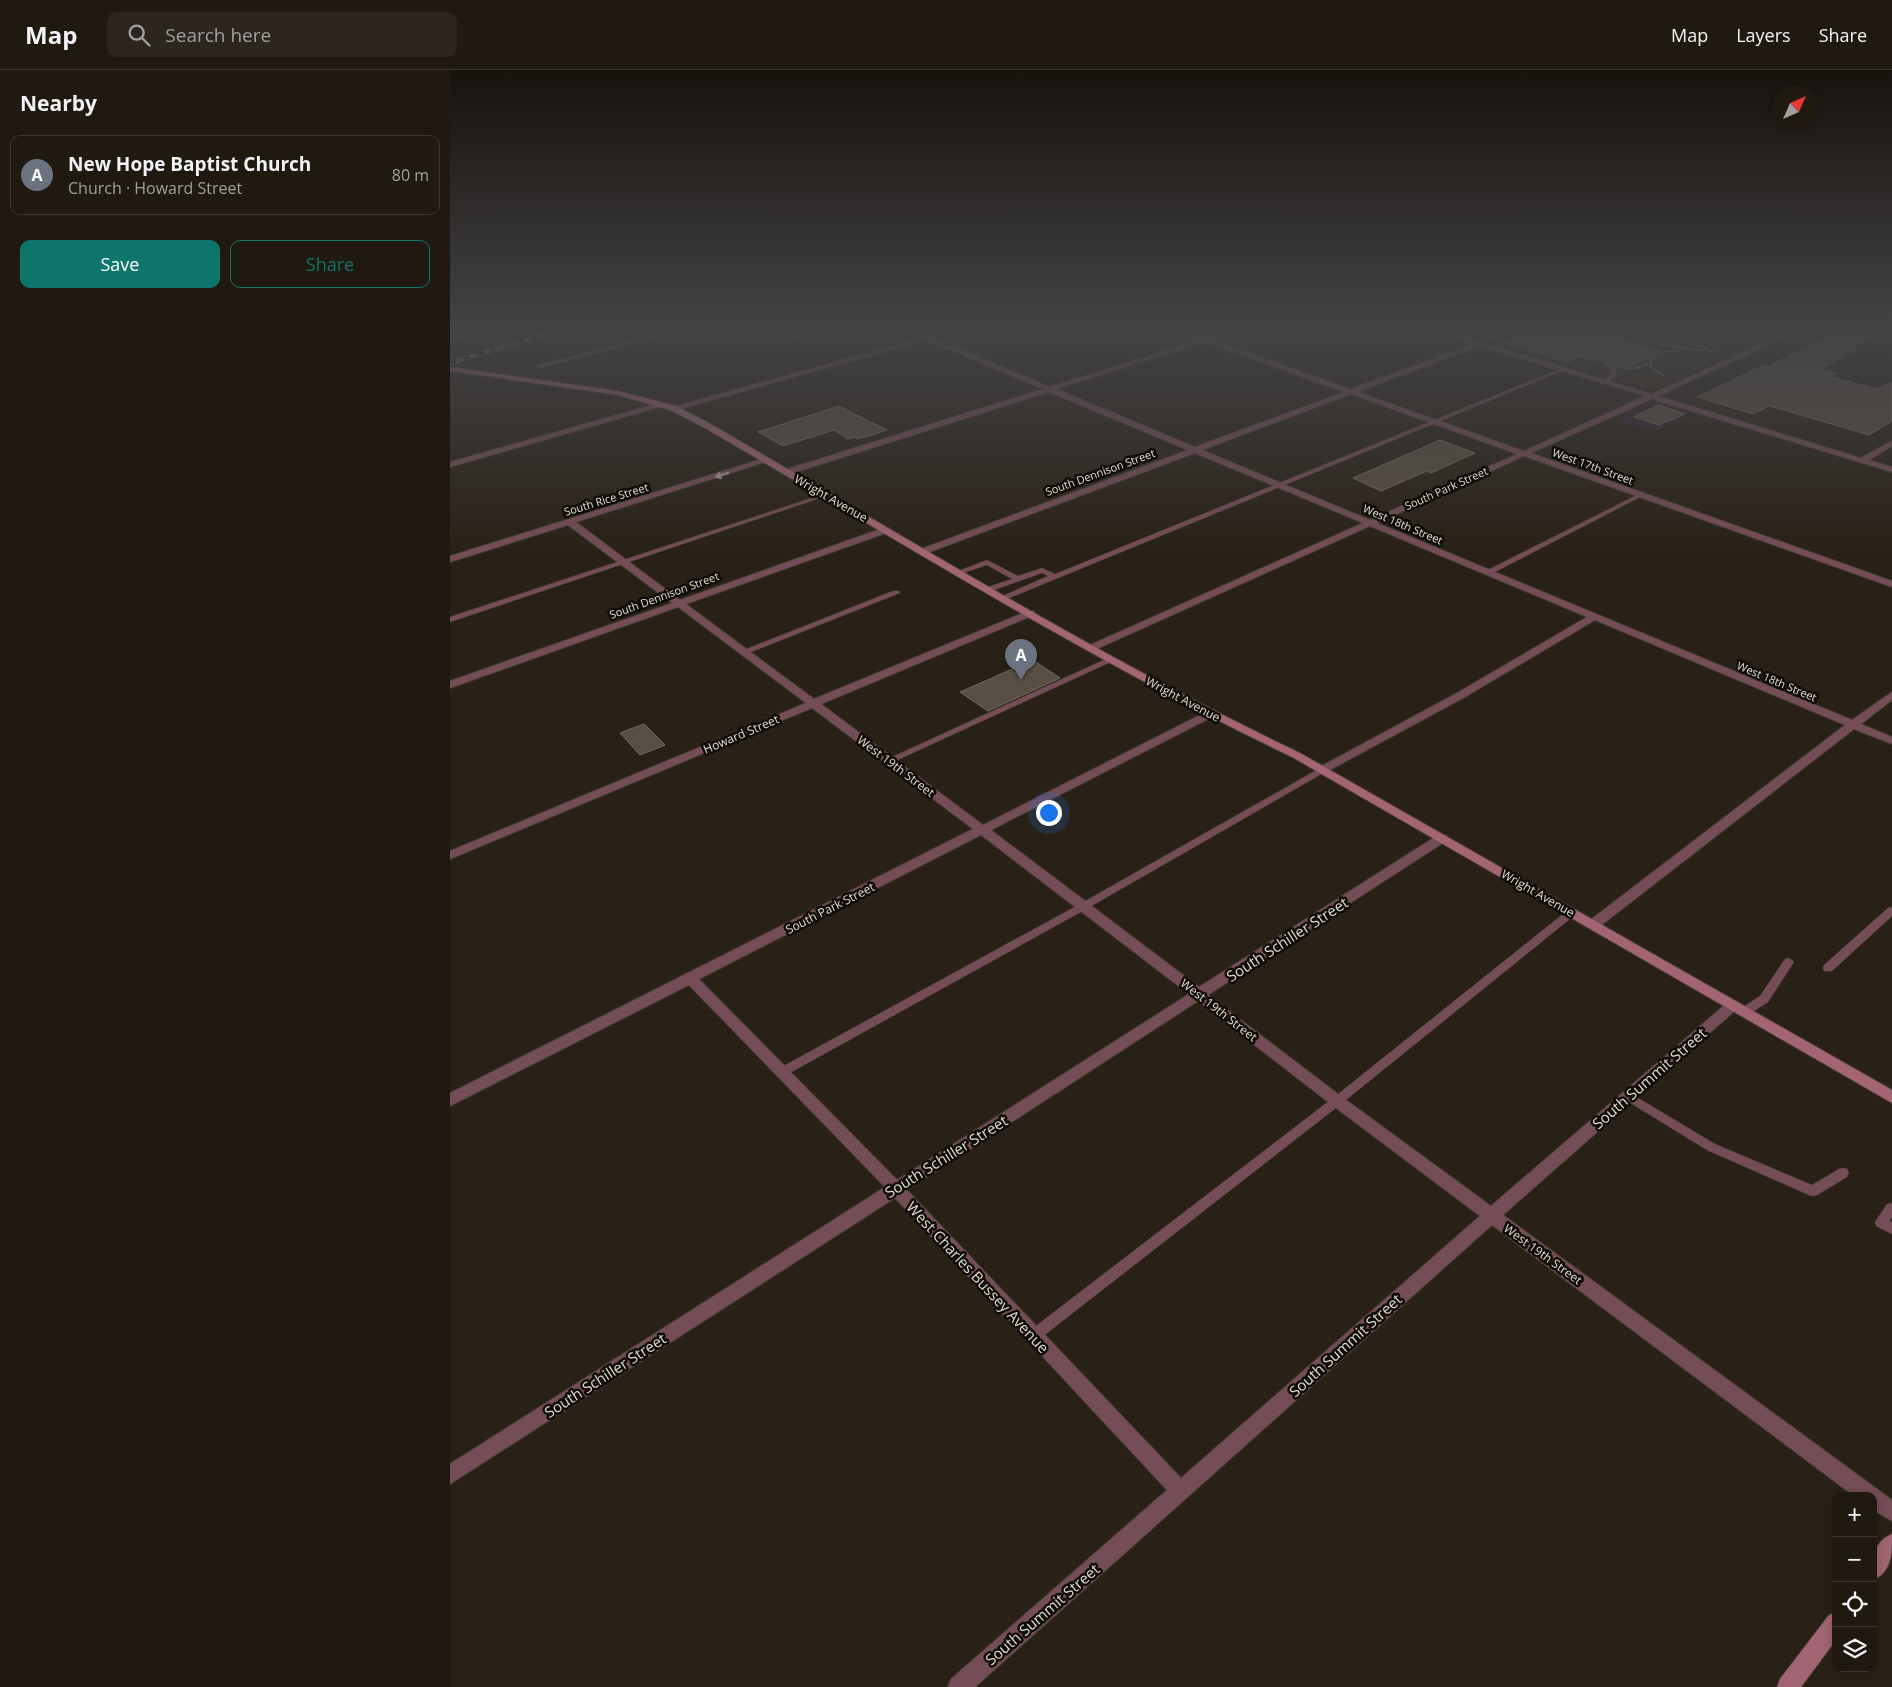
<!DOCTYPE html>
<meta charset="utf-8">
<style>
body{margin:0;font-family:"Open Sans",sans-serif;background:#2c261e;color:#f1f3f6}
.controls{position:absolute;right:15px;bottom:15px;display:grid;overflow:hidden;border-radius:10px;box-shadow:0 2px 12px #0003}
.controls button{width:45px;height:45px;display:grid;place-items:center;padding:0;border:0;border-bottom:1px solid #3c3830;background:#1f1910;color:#f1f3f6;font:25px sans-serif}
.compass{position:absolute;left:1322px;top:15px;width:45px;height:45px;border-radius:50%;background:#1f1910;box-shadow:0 2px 12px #0003;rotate:45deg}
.you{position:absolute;left:598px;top:742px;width:18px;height:18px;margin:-12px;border:4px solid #fff;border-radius:50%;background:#1a73e8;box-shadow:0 0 0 8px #1a73e833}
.badge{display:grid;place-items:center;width:32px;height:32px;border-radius:50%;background:#0f766e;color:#fff;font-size:16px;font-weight:700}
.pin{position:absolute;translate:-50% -41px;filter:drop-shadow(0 1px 2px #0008)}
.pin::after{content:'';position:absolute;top:26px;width:18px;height:15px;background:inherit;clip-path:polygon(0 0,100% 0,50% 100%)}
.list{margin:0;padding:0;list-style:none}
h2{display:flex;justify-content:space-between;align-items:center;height:65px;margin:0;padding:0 20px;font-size:21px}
h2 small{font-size:16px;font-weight:400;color:#a1a09f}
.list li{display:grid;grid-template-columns:32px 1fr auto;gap:15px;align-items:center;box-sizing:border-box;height:80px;margin:0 10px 10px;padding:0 10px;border:1px solid #3c3830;border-radius:10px}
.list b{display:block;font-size:19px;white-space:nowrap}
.list p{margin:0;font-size:16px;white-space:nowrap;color:#a1a09f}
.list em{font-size:16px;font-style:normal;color:#a1a09f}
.actions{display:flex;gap:10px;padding:15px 20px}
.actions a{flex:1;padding:11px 0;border:1px solid #0f766e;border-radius:10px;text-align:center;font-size:18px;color:#0f766e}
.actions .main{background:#0f766e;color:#fff}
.icon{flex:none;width:28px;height:28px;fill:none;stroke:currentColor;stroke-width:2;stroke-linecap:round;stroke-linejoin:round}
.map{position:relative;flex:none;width:1442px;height:1617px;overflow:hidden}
header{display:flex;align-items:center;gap:30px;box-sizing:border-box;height:70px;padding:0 25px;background:#1f1910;border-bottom:1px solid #3c3830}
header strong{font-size:24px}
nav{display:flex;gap:28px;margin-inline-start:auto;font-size:18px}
.search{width:350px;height:45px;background:#2c261e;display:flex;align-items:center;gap:12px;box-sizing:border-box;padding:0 18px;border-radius:10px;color:#a1a09f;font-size:19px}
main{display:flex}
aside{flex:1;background:#1f1910}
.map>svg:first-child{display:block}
</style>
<header>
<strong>Map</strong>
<div class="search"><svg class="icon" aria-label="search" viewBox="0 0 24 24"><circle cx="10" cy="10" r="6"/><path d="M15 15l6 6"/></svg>Search here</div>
<nav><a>Map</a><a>Layers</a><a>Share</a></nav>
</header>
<main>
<aside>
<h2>Nearby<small></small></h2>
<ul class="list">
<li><span class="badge" style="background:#6b7280">A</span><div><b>New Hope Baptist Church</b><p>Church · Howard Street</p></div><em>80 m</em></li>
</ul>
<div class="actions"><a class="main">Save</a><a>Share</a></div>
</aside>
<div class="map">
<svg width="1442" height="1617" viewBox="0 0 1442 1617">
<rect width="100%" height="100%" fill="#292115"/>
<!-- commercial -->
<path fill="#322532" d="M1207,333L1244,342L1205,361L1169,350Z"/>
<!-- built -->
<path fill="#352a18" d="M996,259H1340L1202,320Z"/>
<!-- building -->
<path fill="#584f42" stroke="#766c5f" d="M1093,259H1168L1177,272L1210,282L1174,298L1132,286L1119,292L1055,273Z
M1392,259H1440L1402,277L1407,279L1370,299L1386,303L1380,307L1428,319L1442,312V351L1419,365L1320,336L1303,344L1247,327L1314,295L1319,296Z
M1209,335L1235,344L1209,355L1184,347Z
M389,336L437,360L408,369L404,367L398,369L384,360L333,376L308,362Z
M990,370L1025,383L981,403L977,401L931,421L903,408Z
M583,590L610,608L538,641L510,622Z
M194,654L215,675L190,685L170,663Z"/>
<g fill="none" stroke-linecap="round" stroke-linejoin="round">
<!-- lane casing -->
<g stroke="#433b30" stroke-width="1">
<path id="lane" d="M372,259H380L324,274L321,272Z
M1055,259H1062L1033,274L1028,273Z
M1156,294L1165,297L1167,304L1156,314L1153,312L1161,304L1160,299L1156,296Z
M1112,298L1117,299L557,529H551L550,527L598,506L592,503L541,521H538V517L562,509L537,495L510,504L506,502L537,490L568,506L592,498L605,504Z
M374,424L379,425L0,552V547Z
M1189,424L1194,425L1041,504H1038L1034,502Z
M443,521H449L450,523L296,584H293L289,582Z
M658,588H661L665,590L443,692H437L436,690Z
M872,697L877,700L875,702L638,838L336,1005L332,1006L328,1005L326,1002L328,999L630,834Z
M1442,837V846L1382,901H1374L1373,898L1374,895L1438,838Z
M1122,839L1127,842L1126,844L891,1034L588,1270L583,1272L578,1270L576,1266L578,1262L883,1028L1118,840Z
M1339,888L1344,892L1318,932L1298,945H1290L1288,942L1290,939L1310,926L1335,889Z
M1178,1022L1265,1074L1362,1115L1389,1099L1393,1098L1397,1099L1399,1103L1397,1107L1367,1125L1363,1126L1359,1125L1257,1080L1174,1029L1172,1026L1174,1023Z
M1442,1133V1148L1439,1151L1442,1152V1164L1426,1156L1425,1152L1437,1134Z"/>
</g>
<!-- street casing -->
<g stroke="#433b30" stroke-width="2">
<path id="street" d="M227,259H237L89,298L86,296Z
M453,259H461L600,317L748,270L721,259C733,259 743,267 755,268C766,268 780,259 793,259L762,270L901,319L1023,274L980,259H989L1201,324L1345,259H1353L1208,326L1411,388L1442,371V376L1419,390L1442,397V402L1202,329L1081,383L1442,511V517L1074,386L927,453L1402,650L1442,622V630L1411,654L1442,667V674L1404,659L1149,857H1139L1138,854L1139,851L1395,655L1145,550L1015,627L876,702H868L866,700L868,698L1007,623L1137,547L920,456L642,581L637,578L638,576L913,453L745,383L477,483H471V479L738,380L599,322L340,404H334V400L593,319L477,270L226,340L219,338L471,268ZM755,272L894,322L745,377L606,319ZM1030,276L1195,326L1074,381L907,322ZM901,324L1067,384L920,450L752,380Z
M209,333L216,335L0,397V392Z
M315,388L322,390L126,452L230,530L433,458H439V462L236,534L364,629L578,541H584V545L371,634L533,755L756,642H764L765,644L764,646L541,760L749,917L988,765H996L998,768L996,771L758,925L892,1027L1041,1136L1278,932H1288L1290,935L1288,938L1053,1145L1442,1430V1451L1423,1440V1426H1404L1042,1155L525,1617H498L501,1609L717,1420L445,1128L0,1414V1394L435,1117L239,915L0,1036V1023L523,759L362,638L0,789V781L356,633L228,537L0,618V611L222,533L118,455L0,492V486ZM531,765L739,924L447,1110L249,909ZM748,931L882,1035L1030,1146L731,1408L457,1120Z"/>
</g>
<!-- secondary casing -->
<g stroke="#433b30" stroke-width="2">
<path id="secondary" d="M0,297L168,321L226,336L259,353C454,466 646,586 850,683L1442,1020V1033L842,687C639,590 448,470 253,357L220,340L168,325L0,301Z
M1442,1464C1442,1483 1442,1502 1423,1510C1423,1491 1422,1472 1442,1464Z
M1386,1542V1570L1351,1617H1327L1330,1609L1379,1545Z"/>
</g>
<!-- path -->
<path stroke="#7a7369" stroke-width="2" stroke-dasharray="3 1" stroke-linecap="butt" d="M1186,259L1189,267L1208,274L1264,282
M1229,259V261L1239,264L1249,263
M1223,268L1263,281
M1176,299L1187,298L1199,293
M1215,306L1202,298L1200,290L1214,282L1232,280"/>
<!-- lane -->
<use href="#lane" fill="#754d56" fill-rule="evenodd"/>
<!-- street -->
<use href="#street" fill="#754d56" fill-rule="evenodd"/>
<!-- secondary -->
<use href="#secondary" fill="#a36573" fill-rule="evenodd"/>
<!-- rail casing -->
<g stroke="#888278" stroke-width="4">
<path id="rail" d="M0,270L38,259
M0,293L111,259"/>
</g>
<!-- rail -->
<use href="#rail" stroke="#0f0c07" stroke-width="2.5" stroke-dasharray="7" stroke-linecap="butt"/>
</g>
<!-- one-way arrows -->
<defs><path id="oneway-solid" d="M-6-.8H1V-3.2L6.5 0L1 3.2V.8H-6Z" transform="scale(1.25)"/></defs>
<use fill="#b09b9b" href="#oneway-solid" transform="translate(272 405) rotate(162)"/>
<!-- sky -->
<linearGradient id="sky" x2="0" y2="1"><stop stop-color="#17120c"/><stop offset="0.53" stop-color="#434346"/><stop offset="1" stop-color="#434346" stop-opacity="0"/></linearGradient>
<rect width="1442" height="485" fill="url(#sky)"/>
<g text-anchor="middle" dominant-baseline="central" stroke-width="5" stroke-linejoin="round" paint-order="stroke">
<!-- far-street labels -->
<g font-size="11" fill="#e0dbd3" stroke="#0f0c07">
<text transform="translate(1143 396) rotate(20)">West 17th Street</text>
<text transform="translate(650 402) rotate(-20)">South Dennison Street</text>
<text transform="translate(996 418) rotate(-24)">South Park Street</text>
<text transform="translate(156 429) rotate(-17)">South Rice Street</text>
<text transform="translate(953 454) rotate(23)">West 18th Street</text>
<text transform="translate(214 525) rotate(-20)">South Dennison Street</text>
<text transform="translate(1327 611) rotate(23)">West 18th Street</text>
</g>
<!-- street labels -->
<g font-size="12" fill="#e0dbd3" stroke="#0f0c07">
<text transform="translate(381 428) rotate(30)">Wright Avenue</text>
<text transform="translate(733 629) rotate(28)">Wright Avenue</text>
<text transform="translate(291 664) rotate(-23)">Howard Street</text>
<text transform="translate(446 696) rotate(37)">West 19th Street</text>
<text transform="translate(1088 823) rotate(30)">Wright Avenue</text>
<text transform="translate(380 838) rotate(-27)">South Park Street</text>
<text transform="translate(769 940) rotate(38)">West 19th Street</text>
<text transform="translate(1093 1184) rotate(36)">West 19th Street</text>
</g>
<!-- near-street labels -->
<g font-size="15" fill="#e0dbd3" stroke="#0f0c07">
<text transform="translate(837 869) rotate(-33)">South Schiller Street</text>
<text transform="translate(1199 1008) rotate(-41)">South Summit Street</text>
<text transform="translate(496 1086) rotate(-32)">South Schiller Street</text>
<text transform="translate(528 1207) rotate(47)">West Charles Bussey Avenue</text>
<text transform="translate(895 1275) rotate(-42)">South Summit Street</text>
<text transform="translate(155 1305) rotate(-33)">South Schiller Street</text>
<text transform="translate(592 1544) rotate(-41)">South Summit Street</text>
</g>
</g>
</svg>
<div class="controls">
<button>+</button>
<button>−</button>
<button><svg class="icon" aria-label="locate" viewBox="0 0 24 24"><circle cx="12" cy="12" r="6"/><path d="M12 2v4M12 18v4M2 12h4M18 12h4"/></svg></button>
<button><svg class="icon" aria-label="layers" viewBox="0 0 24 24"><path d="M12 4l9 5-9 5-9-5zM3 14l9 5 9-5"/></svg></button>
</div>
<svg class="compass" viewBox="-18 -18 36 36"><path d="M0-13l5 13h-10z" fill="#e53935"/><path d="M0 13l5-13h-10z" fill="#a1a09f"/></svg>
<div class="you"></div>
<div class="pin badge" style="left:571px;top:610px;background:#6b7280">A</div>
</div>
</main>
